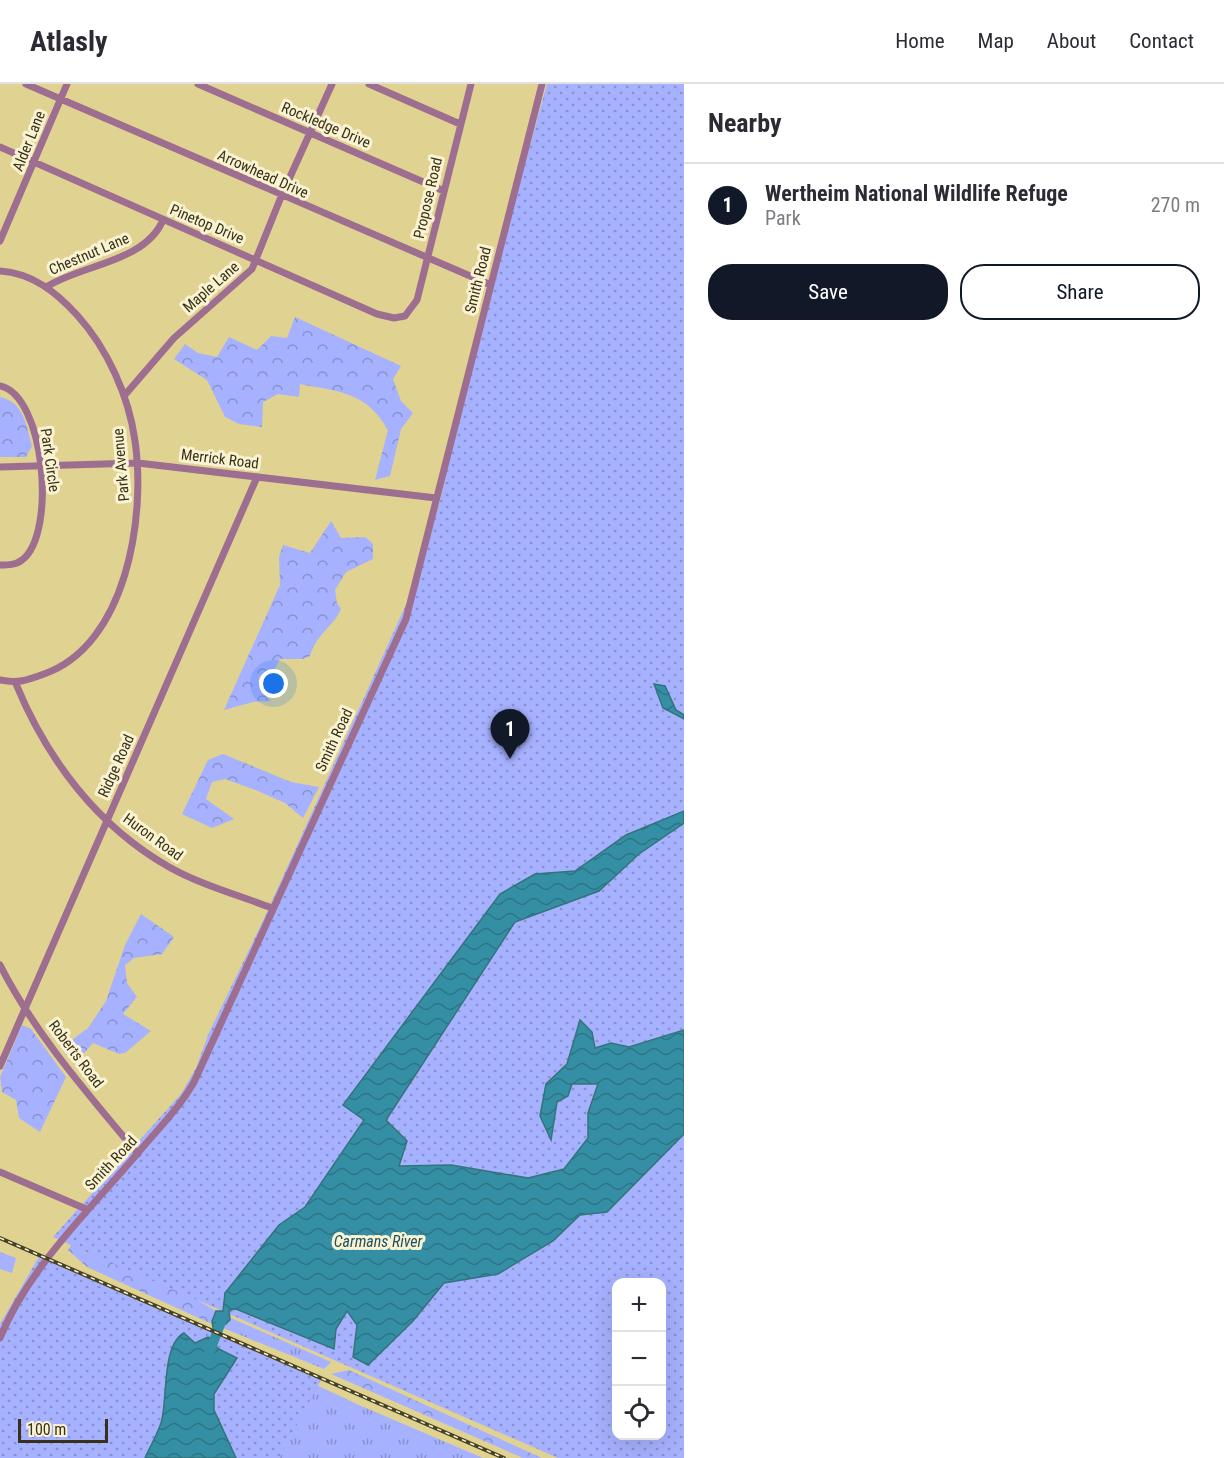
<!DOCTYPE html>
<meta charset="utf-8">
<style>
body{margin:0;font-family:"Roboto Condensed",sans-serif;background:#f7f7f7;color:#2b2b33}
.controls{position:absolute;right:18px;bottom:18px;display:grid;overflow:hidden;border-radius:12px;box-shadow:0 6px 24px #0002}
.controls button{width:54px;height:54px;display:grid;place-items:center;padding:0;border:0;border-bottom:2px solid #e1e1e2;background:#fff;color:#2b2b33;font:30px sans-serif}
.scale{position:absolute;left:18px;bottom:15px;width:90px;box-sizing:border-box;padding-left:6px;border:3px solid #373117;border-top:0;font-size:16px;line-height:21px;white-space:nowrap;color:#373117;-webkit-text-stroke:4px #faf3d3;paint-order:stroke}
.you{position:absolute;left:274px;top:600px;width:21px;height:21px;margin:-15px;border:4px solid #fff;border-radius:50%;background:#1a73e8;box-shadow:0 0 0 9px #1a73e833}
.badge{display:grid;place-items:center;width:39px;height:39px;border-radius:50%;background:#111827;color:#fff;font-size:20px;font-weight:700}
.pin{position:absolute;translate:-50% -50px;filter:drop-shadow(0 2px 3px #0008)}
.pin::after{content:'';position:absolute;top:32px;width:21px;height:18px;background:inherit;clip-path:polygon(0 0,100% 0,50% 100%)}
.list{margin:0;padding:0;list-style:none}
h2{display:flex;justify-content:space-between;align-items:center;height:78px;margin:0;padding:0 24px;font-size:26px}
h2 small{font-size:20px;font-weight:400;color:#7c7c81}
.list li{display:grid;grid-template-columns:39px 1fr auto;gap:18px;align-items:center;box-sizing:border-box;height:84px;padding:0 24px;border-top:2px solid #e1e1e2}
.list b{display:block;font-size:22px;white-space:nowrap}
.list p{margin:0;font-size:20px;white-space:nowrap;color:#7c7c81}
.list em{font-size:20px;font-style:normal;color:#7c7c81}
.actions{display:flex;gap:12px;padding:18px 24px}
.actions a{flex:1;padding:14px 0;border:2px solid #111827;border-radius:24px;text-align:center;font-size:21px;color:#111827}
.actions .main{background:#111827;color:#fff}
.icon{flex:none;width:33px;height:33px;fill:none;stroke:currentColor;stroke-width:2;stroke-linecap:round;stroke-linejoin:round}
.map{position:relative;flex:none;width:684px;height:1374px;overflow:hidden}
header{display:flex;align-items:center;gap:36px;box-sizing:border-box;height:84px;padding:0 30px;background:#fff;border-bottom:2px solid #e1e1e2}
header strong{font-size:28px}
nav{display:flex;gap:33px;margin-inline-start:auto;font-size:21px}
main{display:flex}
aside{flex:1;background:#fff}
.map>svg:first-child{display:block}
</style>
<header>
<strong>Atlasly</strong>
<nav><a>Home</a><a>Map</a><a>About</a><a>Contact</a></nav>
</header>
<main>
<div class="map">
<svg width="684" height="1374" viewBox="0 0 684 1374">
<defs>
<pattern id="grass-tufts" width="24" height="20" patternUnits="userSpaceOnUse" patternTransform="scale(1.5)"><rect width="24" height="20" fill="#a6b1ff"/><path d="M3 7l-1-3M5 7V3M7 7l1-3M15 17l-1-3M17 17v-4M19 17l1-3" fill="none" stroke="#8891cd"/></pattern>
<pattern id="forest-crowns" width="20" height="18" patternUnits="userSpaceOnUse" patternTransform="scale(1.5)"><rect width="20" height="18" fill="#a6b1ff"/><path d="M2 6a3 3 0 1 1 6 0M12 15a3 3 0 1 1 6 0" fill="none" stroke="#8891cd"/></pattern>
<pattern id="park-dots" width="8" height="8" patternUnits="userSpaceOnUse" patternTransform="scale(1.5)"><rect width="8" height="8" fill="#a6b1ff"/><path d="M2 2h.1M6 6h.1" fill="none" stroke="#8891cd" stroke-width="1.8" stroke-linecap="round"/></pattern>
<pattern id="water-waves" width="16" height="10" patternUnits="userSpaceOnUse" patternTransform="scale(1.5)"><rect width="16" height="10" fill="#348fa5"/><path d="M0 5q4-4 8 0t8 0" fill="none" stroke="#2d7585"/></pattern>
</defs>
<rect width="100%" height="100%" fill="#e0d291"/>
<!-- grass -->
<path fill="url(#grass-tufts)" d="M229,1233L331,1278L324,1285L223,1244L230,1236Z
M282,1285L359,1321L483,1374H261Z"/>
<!-- forest -->
<path fill="url(#forest-crowns)" d="M295,233L401,282L393,295L401,317L413,329L401,345L390,392L375,396L388,346C366,307 339,308 300,300L299,313L278,310L263,318L262,343L239,340L225,333L207,296L174,275L185,260L198,269L217,273L229,253L257,266L271,252L287,254Z
M0,313C24,318 26,341 32,362L26,373H0Z
M331,437L341,454L365,453L373,460V475L346,488L335,506L337,519L341,525C332,545 318,547 310,572L303,575H280L273,589L260,591L258,597L262,603L261,608L271,617L253,618L224,626L280,501L279,473L283,461L310,469Z
M223,670L291,698L319,703L303,734L285,719L258,707L225,695L212,698L206,715L234,735L212,744L182,730L208,676Z
M141,830L174,853L162,870L134,874L125,881L127,899L137,913L123,930L151,947L125,969L119,970L93,959L75,980L61,964L88,944L106,917L125,861Z
M22,941L31,945L66,993L40,1048L19,1034L16,1016L2,1008L0,993Z
M91,1130L187,1210L216,1227L212,1240L87,1183L68,1166Z
M0,1168L16,1174L12,1189L0,1185Z
M349,1286L542,1374H523L331,1290Z"/>
<!-- park -->
<path fill="url(#park-dots)" fill-rule="evenodd" d="M547,0H684V1374H558L53,1153L181,1010L196,984L208,951L261,841L418,494L441,413L472,270ZM616,1198H662V1352H616Z
M40,1171L321,1296L279,1374H0V1240Z"/>
<!-- water -->
<path fill="url(#water-waves)" stroke="#35737a" stroke-width="1.5" d="M654,600L665,602L676,626L684,631V635L663,624Z
M684,727V739L639,770L599,807L515,838L386,1036L407,1057L399,1082L451,1081L528,1094L564,1085L588,1054V1029L598,1000H572L568,1012L557,1018L551,1056L540,1032L546,1000L567,980L580,936L592,948L595,964L611,959L629,963L684,946V1050L607,1128L580,1131L553,1157L498,1190L444,1199L413,1237L368,1281L353,1273L357,1241L347,1227L336,1245L334,1265L236,1225L229,1226L230,1236L219,1246L213,1244L212,1237L216,1227H223L225,1209L279,1141L305,1123L364,1036L343,1021L500,810L535,790L575,787L626,751Z
M184,1249L195,1259L208,1253L215,1257L217,1264L237,1274L214,1310V1326L236,1374H145C150,1363 157,1351 161,1339C168,1318 161,1261 184,1249Z"/>
<g fill="none" stroke-linecap="round" stroke-linejoin="round">
<!-- river -->
<path stroke="#348fa5" stroke-width="10" d="M209,1269L223,1233"/>
<!-- minor -->
<path stroke="#9e6e91" stroke-width="7" d="M26,0L491,201
M198,0L444,107
M369,0L460,40
M0,63L377,230L394,234L405,232L417,216L471,0
M0,157L67,0
M0,187C32,189 56,208 77,231C107,264 129,312 135,357C146,432 127,561 44,590C28,596 17,600 0,596
M48,202C84,180 145,178 163,136
M0,302C45,311 57,450 22,476C16,481 8,481 0,481
M124,312L174,254L252,185L281,113L332,0
M0,383L138,379L436,414
M16,600C47,675 97,742 169,783C201,801 238,811 272,824
M0,881C35,950 88,1010 138,1070
M0,982L257,393
M0,1088L86,1125
M0,1254C29,1183 88,1128 137,1070C157,1046 178,1026 194,998L406,535L542,0"/>
<!-- rail casing -->
<g stroke="#484224" stroke-width="4">
<path id="rail" d="M0,1154L504,1374"/>
</g>
<!-- rail -->
<use href="#rail" stroke="#faf3d3" stroke-width="1.5" stroke-dasharray="4.5" stroke-linecap="butt"/>
</g>
<g text-anchor="middle" dominant-baseline="central" stroke-width="6" stroke-linejoin="round" paint-order="stroke">
<!-- street labels -->
<g font-size="15" fill="#373117" stroke="#faf3d3">
<text transform="translate(326 41) rotate(23)">Rockledge Drive</text>
<text transform="translate(29 57) rotate(-68)">Alder Lane</text>
<text transform="translate(263 90) rotate(24)">Arrowhead Drive</text>
<text transform="translate(428 114) rotate(-77)">Propose Road</text>
<text transform="translate(207 140) rotate(23)">Pinetop Drive</text>
<text transform="translate(89 170) rotate(-23)">Chestnut Lane</text>
<text transform="translate(478 196) rotate(-76)">Smith Road</text>
<text transform="translate(211 203) rotate(-41)">Maple Lane</text>
<text transform="translate(220 375) rotate(7)">Merrick Road</text>
<text transform="translate(50 376) rotate(82)">Park Circle</text>
<text transform="translate(121 381) rotate(-95)">Park Avenue</text>
<text transform="translate(334 656) rotate(-65)">Smith Road</text>
<text transform="translate(116 682) rotate(-66)">Ridge Road</text>
<text transform="translate(153 753) rotate(36)">Huron Road</text>
<text transform="translate(76 970) rotate(53)">Roberts Road</text>
<text transform="translate(111 1079) rotate(-47)">Smith Road</text>
</g>
<!-- water labels -->
<g font-size="16" font-style="italic" fill="#1e515d" stroke="#faf3d3">
<text x="378" y="1157">Carmans River</text>
</g>
</g>
</svg>
<div class="controls">
<button>+</button>
<button>−</button>
<button><svg class="icon" aria-label="locate" viewBox="0 0 24 24"><circle cx="12" cy="12" r="6"/><path d="M12 2v4M12 18v4M2 12h4M18 12h4"/></svg></button>
</div>
<div class="scale">100 m</div>
<div class="you"></div>
<div class="pin badge" style="left:510px;top:675px">1</div>
</div>
<aside>
<h2>Nearby<small></small></h2>
<ul class="list">
<li><span class="badge">1</span><div><b>Wertheim National Wildlife Refuge</b><p>Park</p></div><em>270 m</em></li>
</ul>
<div class="actions"><a class="main">Save</a><a>Share</a></div>
</aside>
</main>
